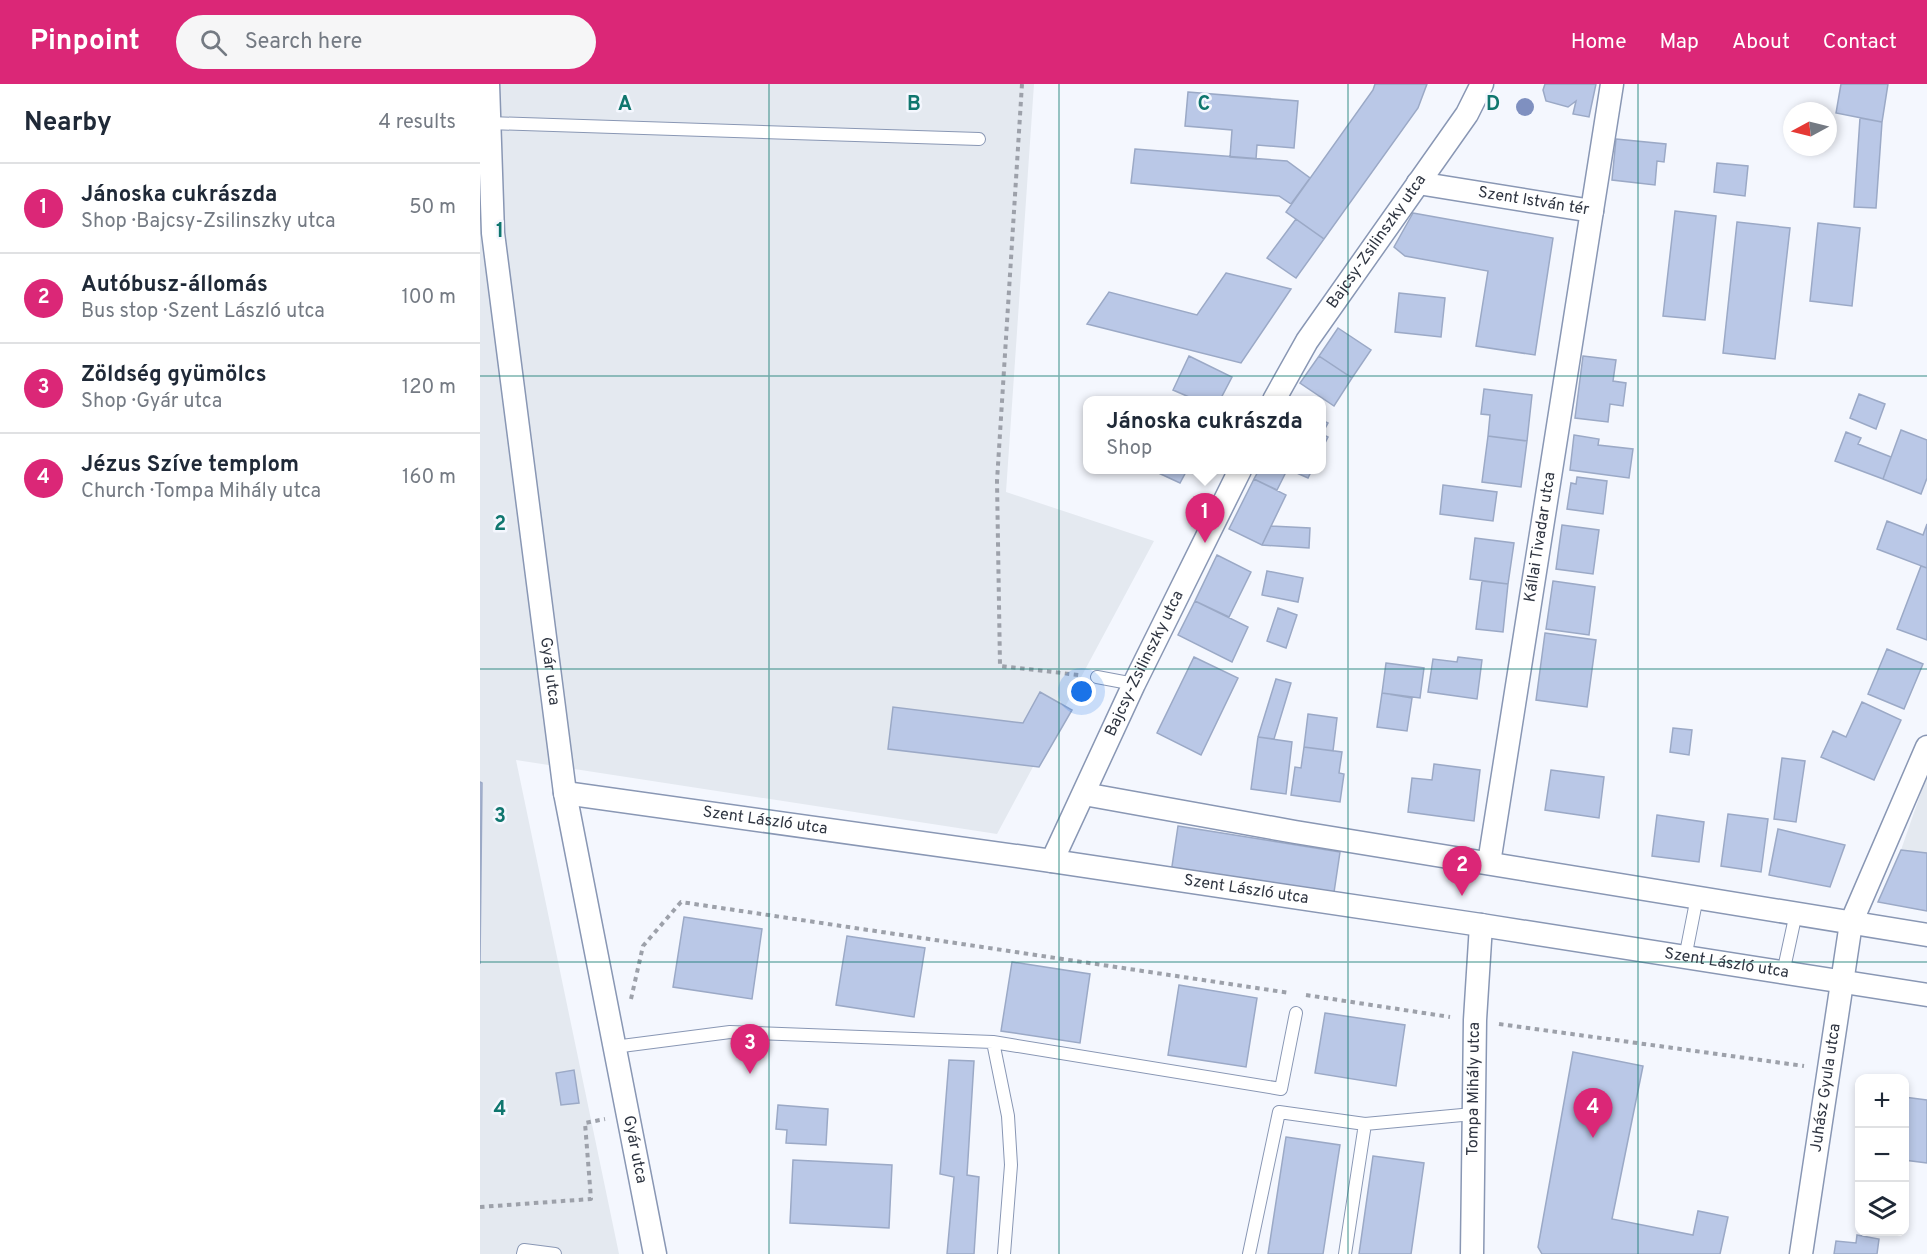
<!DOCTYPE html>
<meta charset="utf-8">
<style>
body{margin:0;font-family:Overpass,sans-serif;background:#f6f6f7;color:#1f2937}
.controls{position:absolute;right:18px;bottom:18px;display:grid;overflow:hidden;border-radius:12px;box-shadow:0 3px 9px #0003}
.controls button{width:54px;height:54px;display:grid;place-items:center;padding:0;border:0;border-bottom:2px solid #e0e1e3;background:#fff;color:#1f2937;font:30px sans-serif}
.compass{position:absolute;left:1303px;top:18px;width:54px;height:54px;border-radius:50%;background:#fff;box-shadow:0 3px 9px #0003;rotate:263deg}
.you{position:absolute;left:602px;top:608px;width:21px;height:21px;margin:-15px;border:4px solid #fff;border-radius:50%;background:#1a73e8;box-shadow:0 0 0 9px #1a73e833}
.badge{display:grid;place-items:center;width:39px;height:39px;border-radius:50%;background:#db2777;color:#fff;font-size:20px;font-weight:700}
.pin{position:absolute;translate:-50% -50px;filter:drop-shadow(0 2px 3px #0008)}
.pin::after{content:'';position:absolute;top:32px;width:21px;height:18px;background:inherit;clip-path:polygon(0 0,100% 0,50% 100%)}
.popup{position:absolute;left:603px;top:312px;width:243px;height:78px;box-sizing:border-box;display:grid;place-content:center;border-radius:12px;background:#fff;filter:drop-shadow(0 2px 4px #0005);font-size:20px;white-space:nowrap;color:#747a83}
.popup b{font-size:22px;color:#1f2937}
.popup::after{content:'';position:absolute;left:50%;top:100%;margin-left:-12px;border:12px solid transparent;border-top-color:#fff}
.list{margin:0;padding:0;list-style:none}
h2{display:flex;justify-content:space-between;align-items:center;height:78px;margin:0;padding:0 24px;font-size:26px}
h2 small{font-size:20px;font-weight:400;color:#747a83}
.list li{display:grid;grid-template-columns:39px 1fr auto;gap:18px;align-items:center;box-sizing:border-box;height:90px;padding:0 24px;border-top:2px solid #e0e1e3}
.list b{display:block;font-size:22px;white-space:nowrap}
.list p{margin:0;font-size:20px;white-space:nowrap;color:#747a83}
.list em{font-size:20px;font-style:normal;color:#747a83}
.icon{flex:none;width:33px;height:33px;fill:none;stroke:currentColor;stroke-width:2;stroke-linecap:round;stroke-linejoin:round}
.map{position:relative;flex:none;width:1447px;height:1170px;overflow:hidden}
header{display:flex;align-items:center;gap:36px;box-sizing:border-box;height:84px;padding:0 30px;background:#db2777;color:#fff}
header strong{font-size:28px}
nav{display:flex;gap:33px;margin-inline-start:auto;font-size:21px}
.search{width:420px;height:54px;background:#f6f6f7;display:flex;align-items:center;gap:15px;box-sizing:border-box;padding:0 21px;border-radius:33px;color:#747a83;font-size:22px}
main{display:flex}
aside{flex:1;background:#fff}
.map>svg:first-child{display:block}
</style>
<header>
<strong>Pinpoint</strong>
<div class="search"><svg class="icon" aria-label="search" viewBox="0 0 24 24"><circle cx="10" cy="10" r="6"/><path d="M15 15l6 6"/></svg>Search here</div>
<nav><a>Home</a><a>Map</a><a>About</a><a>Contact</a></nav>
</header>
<main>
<aside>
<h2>Nearby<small>4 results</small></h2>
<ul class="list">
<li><span class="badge">1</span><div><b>Jánoska cukrászda</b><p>Shop · Bajcsy-Zsilinszky utca</p></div><em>50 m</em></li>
<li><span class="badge">2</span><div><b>Autóbusz-állomás</b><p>Bus stop · Szent László utca</p></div><em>100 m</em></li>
<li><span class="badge">3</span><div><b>Zöldség gyümölcs</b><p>Shop · Gyár utca</p></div><em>120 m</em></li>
<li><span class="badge">4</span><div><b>Jézus Szíve templom</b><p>Church · Tompa Mihály utca</p></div><em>160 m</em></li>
</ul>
</aside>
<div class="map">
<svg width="1447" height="1170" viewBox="0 0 1447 1170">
<rect width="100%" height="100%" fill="#f4f7fe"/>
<!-- built -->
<path fill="#e4e9f0" d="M0,0H554L526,408L674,457L517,750L36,676L139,1170H0Z
M1447,691V827L1398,818L1421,766Z"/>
<!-- building -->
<path fill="#bac8e7" stroke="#9ba9c6" stroke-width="1.5" d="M895,0H947L938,24L844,155L806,128L893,6Z
M1065,0H1116L1109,33L1093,30L1096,17L1088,23L1066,17L1063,6Z
M1361,0H1408L1402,38L1356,29Z
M708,8L818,17L814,64L777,61L776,75L750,73L752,46L705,42Z
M1380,34L1402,38L1396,124L1374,123Z
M1136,55L1186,60L1184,78L1177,77L1175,101L1132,96Z
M655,65L807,77L830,94L811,120L799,112L651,99Z
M1237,79L1268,82L1265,112L1234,108Z
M1195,127L1236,132L1225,236L1183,232Z
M933,129L1073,154L1055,271L996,262L1008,187L925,172L914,163Z
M816,135L844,155L816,194L787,174Z
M1257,138L1310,144L1295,275L1243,269Z
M1338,139L1380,144L1372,222L1330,217Z
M746,189L811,205L761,279L607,240L629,208L717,231Z
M919,209L965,214L961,253L915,248Z
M858,244L891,266L872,294L839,272Z
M709,272L752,293L740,316H716L693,306Z
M839,272L872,294L854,322L820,299Z
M1103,272L1136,276L1133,297L1146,299L1143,322L1130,320L1128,338L1095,334Z
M1004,305L1052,311L1047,357L1008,352L1010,331L1001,330Z
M1379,310L1405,320L1396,345L1370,334Z
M842,336L848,339L842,350L848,353L842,365Z
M1421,346L1447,356V394L1441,410L1403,395Z
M1366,348L1381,354L1378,360L1411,373L1403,395L1355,377Z
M1094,351L1119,355L1118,361L1153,365L1149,394L1090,386Z
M1008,352L1047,357L1041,403L1002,398Z
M672,386H707L700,399Z
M779,386H807L797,406L774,395Z
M810,386H832L828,394Z
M1097,393L1127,397L1123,430L1087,425L1091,399L1096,400Z
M774,395L806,411L782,461L749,445Z
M963,401L1017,408L1013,437L960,430Z
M1407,437L1443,451L1447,440V484L1397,465Z
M1082,441L1119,446L1113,490L1076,485Z
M791,442L830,444L829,464L782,461Z
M995,454L1034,459L1028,500L990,495Z
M737,471L771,488L749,533L715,517Z
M1441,482L1447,484V556L1417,545Z
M787,487L823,494L818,518L782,511Z
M1002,497L1028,500L1023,548L996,545Z
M1073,497L1115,503L1109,551L1066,545Z
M715,517L768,543L752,578L698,551Z
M798,524L817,531L806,564L787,557Z
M1065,549L1116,556L1107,623L1056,616Z
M1407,565L1443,580L1424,625L1388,610Z
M714,573L758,594L721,671L677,649Z
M978,573L1002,576L997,615L948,608L953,575L977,578Z
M906,579L944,584L940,614L902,609Z
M796,595L811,599L794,655L778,653Z
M560,608L592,626L559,683L408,665L413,623L543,639Z
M902,609L932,614L927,647L897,643Z
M1382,618L1421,636L1394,696L1341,673L1353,647L1366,653Z
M828,630L857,634L853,667L824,663Z
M1193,644L1212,646L1209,671L1190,668Z
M778,653L812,658L806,710L771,705Z
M824,663L862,668L859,689L864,690L860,718L811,711L815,683L821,684Z
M1302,674L1325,677L1316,738L1294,735Z
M954,680L1000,686L994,737L928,728L932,694L952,696Z
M1071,686L1124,693L1119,734L1065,726Z
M0,698L2,699L0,880Z
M1248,730L1288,735L1281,788L1241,782Z
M1177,731L1224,738L1219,778L1172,772Z
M698,742L860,768L853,815L691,789Z
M1298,745L1365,761L1350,803L1289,791Z
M1421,766L1447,769V827L1398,818Z
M204,833L282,845L272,915L193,903Z
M367,852L445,864L434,933L356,921Z
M532,878L610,890L600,959L521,947Z
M699,901L777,914L766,983L688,971Z
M845,929L925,941L916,1002L835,989Z
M1093,968L1163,982L1132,1135L1213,1151L1218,1127L1248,1133L1240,1170H1062L1058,1163Z
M469,976L494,977L487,1091L499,1093L494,1170H467L474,1093L460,1090Z
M94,986L99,1019L81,1021L76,989Z
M1424,1013L1447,1016V1079L1424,1076Z
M298,1021L348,1025L346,1061L306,1059L307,1046L296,1045Z
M806,1053L860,1061L843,1170H788Z
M893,1072L944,1079L931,1170H879Z
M313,1076L412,1081L409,1144L310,1139Z
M1377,1151L1399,1155L1397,1170H1354L1356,1157L1376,1159Z"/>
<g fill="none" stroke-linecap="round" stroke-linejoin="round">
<!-- service casing -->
<g stroke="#8997b4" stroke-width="14">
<path id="service" d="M9,39L499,55
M617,593L654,600
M1205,874L1217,813
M1303,889L1316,829
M513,958L528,1032L531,1081L524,1170
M134,963L250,948L513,958L801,1005L816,929
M43,1170L44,1166L75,1170
M769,1170L799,1028L885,1040L993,1030
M865,1170L885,1040"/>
</g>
<!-- minor casing -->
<g stroke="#8997b4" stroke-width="25">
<g id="minor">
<path id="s1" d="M8,0L13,149L85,709L175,1170"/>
<path id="s2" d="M938,99L1112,127"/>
<path id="s3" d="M794,316L827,257L987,30L1002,0"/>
<path id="s4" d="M85,709L572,777L1001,841L1447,911"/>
<path d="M604,710L815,748L1447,851"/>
<path id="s5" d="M572,777L654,600L760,386"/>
<path id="s6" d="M1009,779L1132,0"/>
<path id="s7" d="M992,1170L995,936L1001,841"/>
<path id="s8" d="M1321,1170L1371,839L1447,663"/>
</g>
</g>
<!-- path -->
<path stroke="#9da1aa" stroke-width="4" stroke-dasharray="4.5 4.5" stroke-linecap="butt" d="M542,0L517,397L520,582L599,591
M826,911L970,933
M151,915L163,862L201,818L810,909
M1019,940L1324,982
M0,1123L111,1115L105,1039L125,1035"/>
<!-- service -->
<use href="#service" stroke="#fff" stroke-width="12"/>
<!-- minor -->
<use href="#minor" stroke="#fff" stroke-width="22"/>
</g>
<!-- trees -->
<circle fill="#7f90c0" cx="1045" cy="23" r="9"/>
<!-- grid -->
<path fill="none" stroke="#0f766e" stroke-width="1.5" stroke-opacity="0.55" d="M289,0V1170M579,0V1170M868,0V1170M1158,0V1170M0,292H1447M0,585H1447M0,878H1447"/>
<g text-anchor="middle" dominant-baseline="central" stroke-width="5" stroke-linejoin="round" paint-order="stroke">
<!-- street labels -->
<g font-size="16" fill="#2f3541" stroke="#f4f7fe">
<text stroke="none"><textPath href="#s2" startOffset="117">Szent István tér</textPath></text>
<text stroke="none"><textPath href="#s3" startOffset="189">Bajcsy-Zsilinszky utca</textPath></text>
<text stroke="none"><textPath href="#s6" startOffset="330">Kállai Tivadar utca</textPath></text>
<text stroke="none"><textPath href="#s5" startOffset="218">Bajcsy-Zsilinszky utca</textPath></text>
<text stroke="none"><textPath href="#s1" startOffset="591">Gyár utca</textPath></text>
<text stroke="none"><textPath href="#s4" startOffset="202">Szent László utca</textPath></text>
<text stroke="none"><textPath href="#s4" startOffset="688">Szent László utca</textPath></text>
<text stroke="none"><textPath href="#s4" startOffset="1174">Szent László utca</textPath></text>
<text stroke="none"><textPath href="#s8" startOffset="168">Juhász Gyula utca</textPath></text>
<text stroke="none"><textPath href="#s7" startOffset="165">Tompa Mihály utca</textPath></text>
<text stroke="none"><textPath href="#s1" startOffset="1077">Gyár utca</textPath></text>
</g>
</g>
<g font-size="20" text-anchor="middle" font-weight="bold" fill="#0f766e" stroke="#f4f7fe" stroke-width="5" stroke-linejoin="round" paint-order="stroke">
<text x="145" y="26">A</text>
<text x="434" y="26">B</text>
<text x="724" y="26">C</text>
<text x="1013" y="26">D</text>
<text x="20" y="153">1</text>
<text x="20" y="446">2</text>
<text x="20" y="738">3</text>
<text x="20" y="1031">4</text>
</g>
</svg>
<div class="controls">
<button>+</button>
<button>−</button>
<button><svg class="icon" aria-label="layers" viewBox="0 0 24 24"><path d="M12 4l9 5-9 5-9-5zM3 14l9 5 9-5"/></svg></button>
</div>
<svg class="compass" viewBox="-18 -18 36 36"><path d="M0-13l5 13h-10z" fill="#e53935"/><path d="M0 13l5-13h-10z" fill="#747a83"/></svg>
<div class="you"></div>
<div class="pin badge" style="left:725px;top:459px">1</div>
<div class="popup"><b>Jánoska cukrászda</b>Shop</div>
<div class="pin badge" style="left:982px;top:812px">2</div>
<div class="pin badge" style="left:270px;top:990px">3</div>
<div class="pin badge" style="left:1113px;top:1054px">4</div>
</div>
</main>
